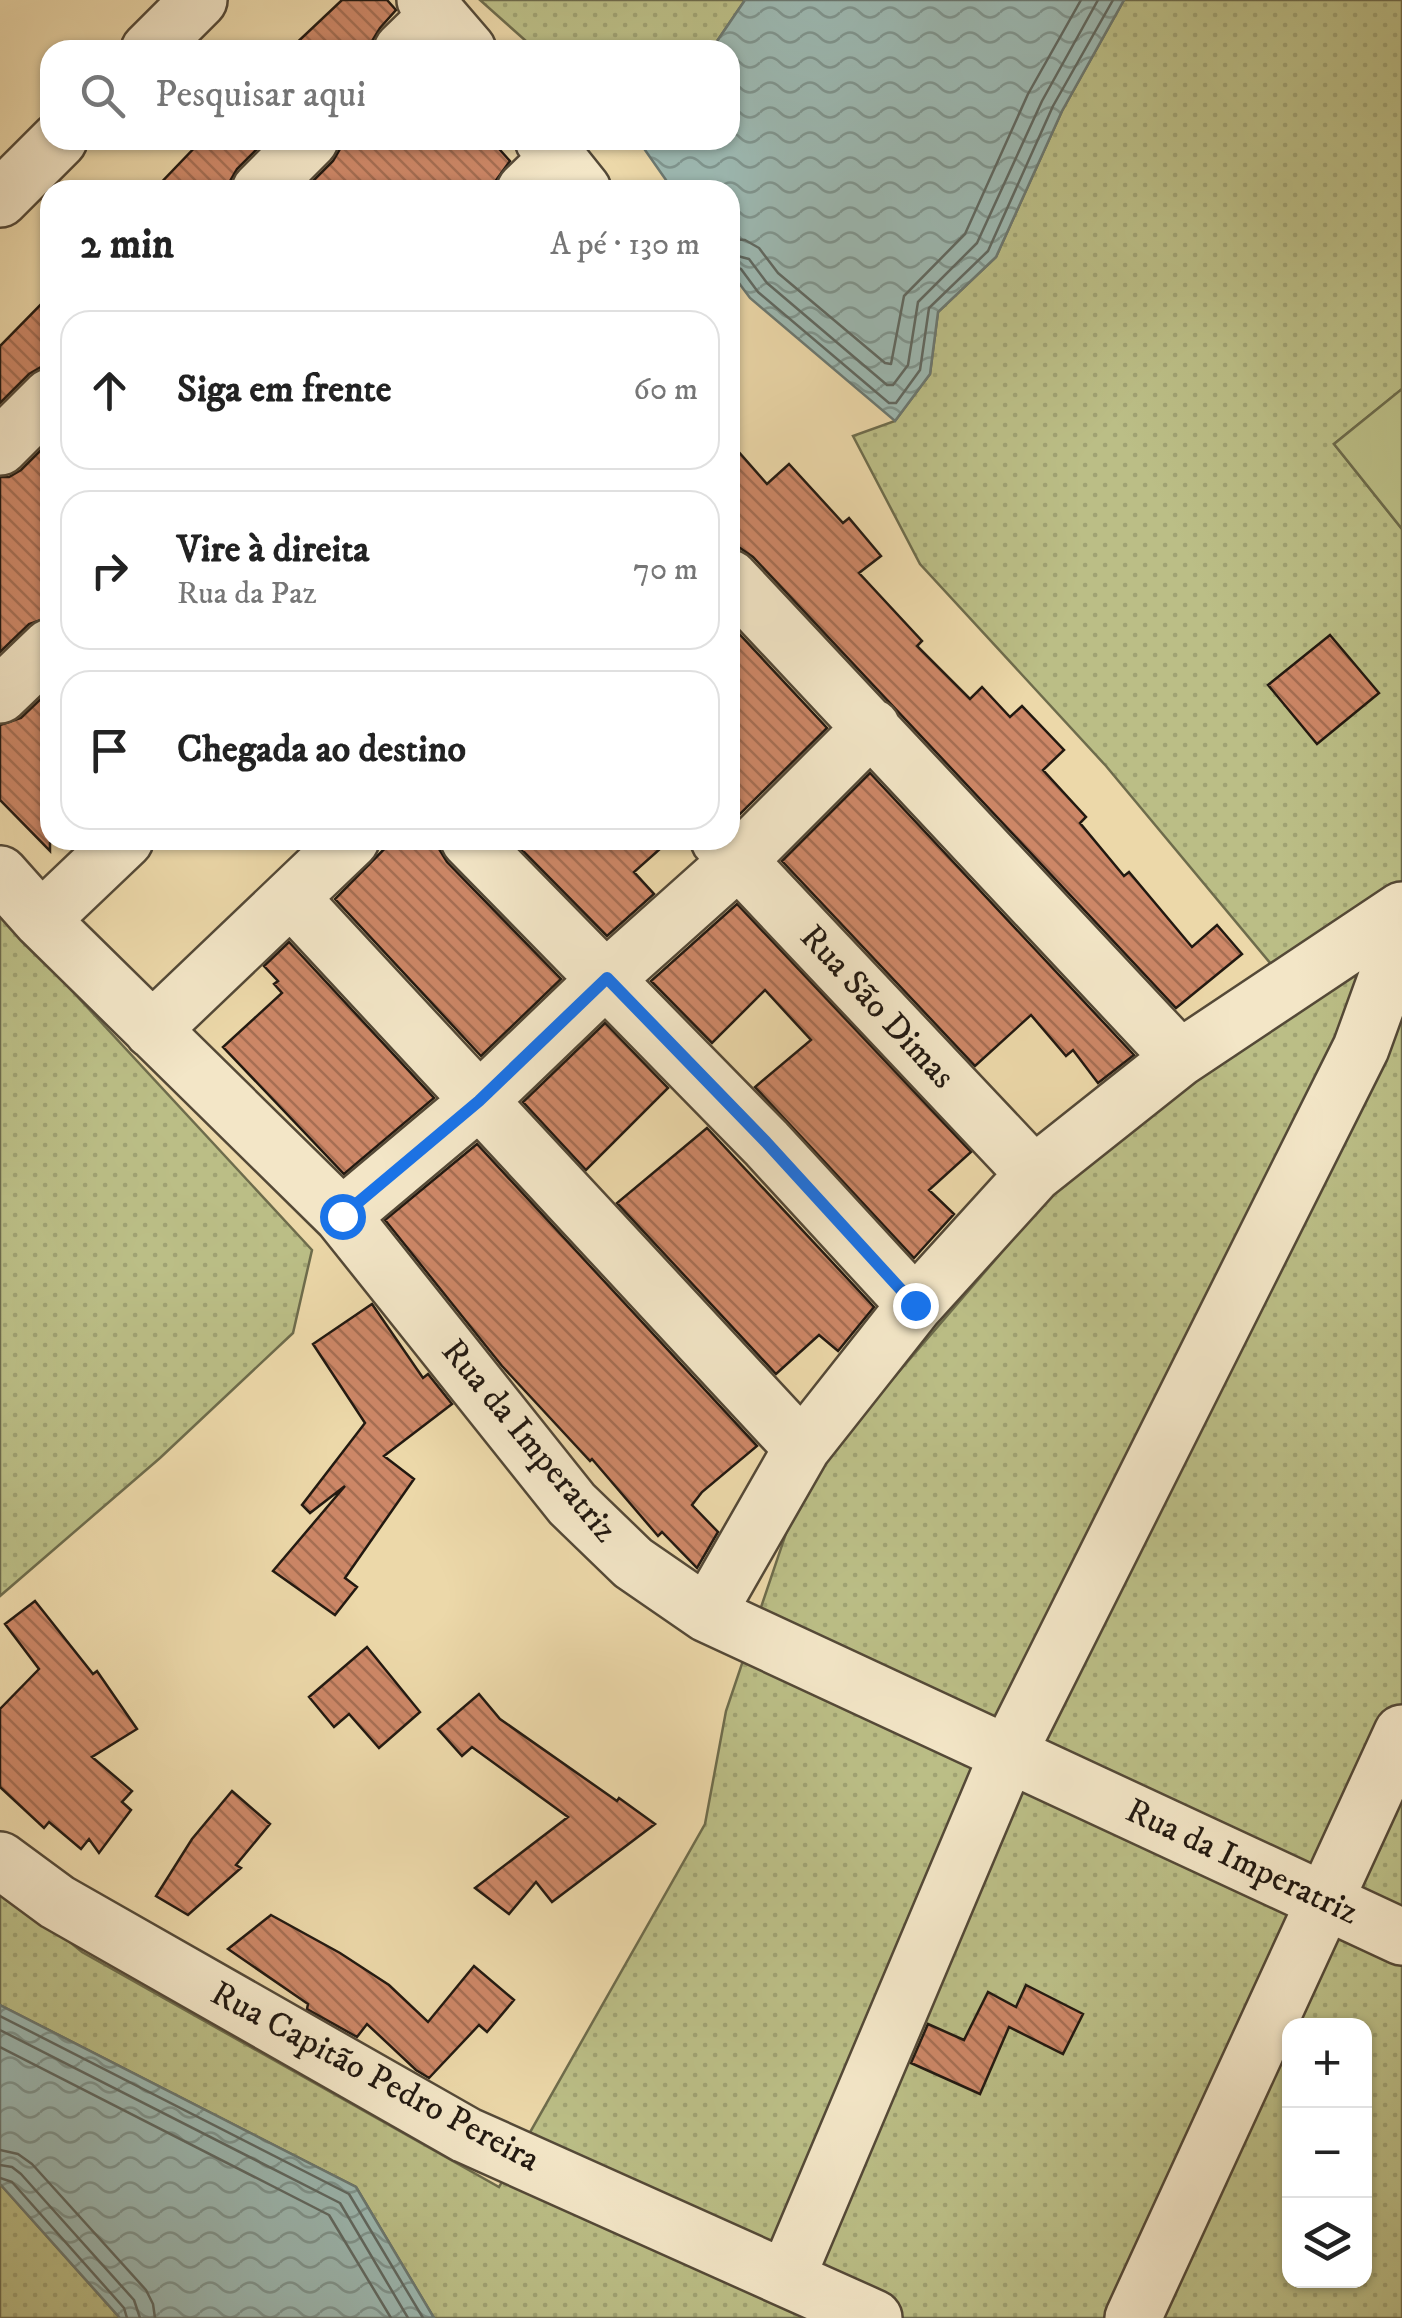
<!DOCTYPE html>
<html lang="pt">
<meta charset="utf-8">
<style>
body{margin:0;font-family:"IM FELL DW Pica",serif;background:#f2f2f2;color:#222}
.controls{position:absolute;right:30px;bottom:30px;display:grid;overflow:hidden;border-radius:20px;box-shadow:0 2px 8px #0004}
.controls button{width:90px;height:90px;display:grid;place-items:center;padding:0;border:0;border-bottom:2px solid #e0e0e0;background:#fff;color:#222;font:50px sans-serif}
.stop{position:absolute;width:30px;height:30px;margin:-22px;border:8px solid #1a73e8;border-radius:50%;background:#fff}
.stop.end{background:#1a73e8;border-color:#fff;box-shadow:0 2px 10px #0008}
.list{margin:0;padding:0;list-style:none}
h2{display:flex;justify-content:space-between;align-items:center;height:130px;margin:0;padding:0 40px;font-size:42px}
h2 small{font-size:32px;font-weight:400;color:#767676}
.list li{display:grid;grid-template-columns:65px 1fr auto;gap:30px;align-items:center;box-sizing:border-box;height:160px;margin:0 20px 20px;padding:0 20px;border:2px solid #e0e0e0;border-radius:30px}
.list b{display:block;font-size:38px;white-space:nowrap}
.list p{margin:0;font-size:32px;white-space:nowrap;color:#767676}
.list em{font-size:32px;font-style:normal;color:#767676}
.icon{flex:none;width:55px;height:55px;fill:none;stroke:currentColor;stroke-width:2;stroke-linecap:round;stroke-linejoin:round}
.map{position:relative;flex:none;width:1402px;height:2318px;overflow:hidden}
.search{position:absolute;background:#fff;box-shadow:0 2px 8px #0004;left:40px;top:40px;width:700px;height:110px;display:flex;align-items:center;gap:25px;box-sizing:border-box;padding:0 35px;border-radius:30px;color:#767676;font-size:38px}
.panel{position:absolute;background:#fff;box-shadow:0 2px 8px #0004;left:40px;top:180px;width:700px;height:670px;border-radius:30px}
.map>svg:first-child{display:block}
</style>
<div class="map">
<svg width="1402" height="2318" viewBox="0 0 1402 2318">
<defs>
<pattern id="grass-dots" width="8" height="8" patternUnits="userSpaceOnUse" patternTransform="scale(2.5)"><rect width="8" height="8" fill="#bbbe86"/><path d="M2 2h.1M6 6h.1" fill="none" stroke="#a0a373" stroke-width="1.8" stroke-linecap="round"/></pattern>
<pattern id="water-waves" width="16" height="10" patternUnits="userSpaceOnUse" patternTransform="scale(2.5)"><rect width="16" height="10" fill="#9cb8b1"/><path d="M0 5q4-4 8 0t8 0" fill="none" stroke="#7f958f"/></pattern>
<pattern id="building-back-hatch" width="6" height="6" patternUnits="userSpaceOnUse" patternTransform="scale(2.5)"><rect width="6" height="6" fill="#cd8767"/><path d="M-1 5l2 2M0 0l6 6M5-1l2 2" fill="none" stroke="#a66e53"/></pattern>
</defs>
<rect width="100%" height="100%" fill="#ecd8a9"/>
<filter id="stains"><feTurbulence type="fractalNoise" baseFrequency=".002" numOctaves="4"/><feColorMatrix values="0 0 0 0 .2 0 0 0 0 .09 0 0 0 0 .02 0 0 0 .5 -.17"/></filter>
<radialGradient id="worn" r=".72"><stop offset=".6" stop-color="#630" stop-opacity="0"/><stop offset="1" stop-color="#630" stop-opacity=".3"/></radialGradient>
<!-- grass -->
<path fill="url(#grass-dots)" stroke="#6e6c4c" stroke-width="2.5" fill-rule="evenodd" d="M480,0H745L711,50H536Z
M1124,0H1402V389L1334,444L1402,529V2318H434L356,2187L0,2005V1885L82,1952L499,2187L705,1824L726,1711L803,1483L1058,1187L1301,1000L1106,766L920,564L853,436L895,421L930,374L938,312L996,257L1062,111ZM1290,2026H1364V2280H1290Z
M0,913L312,1250L293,1333L160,1458L0,1596Z
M0,2184L120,2318H0Z"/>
<!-- park -->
<path fill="#bbbe86" stroke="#6e6c4c" stroke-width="2.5" d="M1402,389V529L1334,444Z"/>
<!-- water -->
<path fill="url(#water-waves)" stroke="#6b7871" stroke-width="2.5" d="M745,0H1124L1062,111L996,257L938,312L930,374L895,421L750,298L730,271V190H673L638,140H730V50H711Z
M0,2005L356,2187L434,2318H120L0,2184Z"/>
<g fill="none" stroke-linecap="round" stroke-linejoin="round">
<!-- shore -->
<path stroke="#5f6861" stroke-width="2.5" d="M730,239L745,240L759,248L778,273L885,363L891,364L904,296L965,234L1028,94L1081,0
M730,254L749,259L767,283L887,385H893L908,365L918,302L977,243L1042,101L1098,0
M730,266L741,269L758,292L889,403H896L920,370L929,308L988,251L1053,106L1113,0
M0,2016L349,2194L423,2318
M0,2030L340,2203L408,2318
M0,2047L329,2215L391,2318
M0,2150L18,2154L32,2164L146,2290L153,2304L155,2318
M0,2165L12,2167L21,2174L134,2300L140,2318
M0,2178L12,2182L124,2308L127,2318"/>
</g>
<!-- building -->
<path fill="url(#building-back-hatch)" stroke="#221911" stroke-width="2.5" d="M342,0H387L396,10L380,28L372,41V50H289Z
M202,140H266L237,169L230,181V190H154Z
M340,140H491L510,161L489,190H304L333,161L340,149Z
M50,295V367H41L29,374L0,403V346Z
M730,442L767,484L789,464L843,523L849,518L881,556L859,573L922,641L917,646L970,699L982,687L1010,717L1022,706L1064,750L1043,770L1086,817L1080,823L1124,876L1129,872L1192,947L1217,925L1242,954L1176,1008L753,557L740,548H730Z
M45,446L50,451V617L29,624L0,652V477H9L21,470Z
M730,624L827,728L738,816L730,811Z
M1330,635L1379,693L1317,744L1268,685Z
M50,690V851L0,800V725L21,718Z
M870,773L1134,1055L1098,1083L1073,1050L1066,1056L1031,1015L975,1066L782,861Z
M393,840H439V849L447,862L561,979L481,1056L335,899Z
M532,840H670L634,872L654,894L607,936L522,850Z
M737,904L971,1152L929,1190L954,1214L914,1258L755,1087L811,1040L765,990L712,1043L651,981Z
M289,942L434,1098L344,1174L223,1047L282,993L274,984L278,981L264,966Z
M605,1023L668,1088L586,1170L523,1102Z
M707,1128L874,1307L838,1351L819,1335L776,1374L617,1203Z
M477,1144L757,1446L702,1492L692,1505L718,1532L697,1568L662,1532L658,1536L592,1459L590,1461L502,1366L385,1220Z
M372,1304L423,1378L428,1374L452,1404L384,1456L414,1479L345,1578L357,1587L335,1615L273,1571L345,1486L310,1513L302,1505L365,1423L313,1344Z
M35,1601L93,1674L97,1671L137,1729L92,1757L132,1791L122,1802L131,1810L99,1853L89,1839L81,1849L49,1822L44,1828L0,1787V1709L39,1669L5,1624Z
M367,1647L420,1712L379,1748L349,1714L334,1727L309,1697Z
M479,1694L500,1719L617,1801L619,1798L655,1824L552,1902L536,1882L509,1914L475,1888L568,1817L472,1747L462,1756L438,1729Z
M232,1791L270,1824L236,1865L241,1868L188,1915L156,1896L192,1839Z
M271,1915L340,1953L389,1985L428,2022L474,1966L514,2000L487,2032L479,2025L429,2078L416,2070L367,2024L357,2037L307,2009L308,2004L228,1949Z
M1026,1985L1083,2014L1063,2054L1009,2027L980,2094L911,2063L928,2024L964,2040L988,1992L1016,2007Z"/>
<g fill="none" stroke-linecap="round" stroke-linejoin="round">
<!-- minor casing -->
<g stroke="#544937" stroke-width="60">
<path id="minor" d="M425,0L468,50
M149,50L199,0
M402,50L438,15
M543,140L583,190
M260,190L310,140
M525,190L558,158
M0,199L59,140
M0,447L50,397
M730,578L1180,1058
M0,695L50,647
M469,840L766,1143L915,1305
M719,840L1034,1174
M0,874L41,920L342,1216L572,1504L633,1563L707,1614L1402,1937
M291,898L802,1448
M41,920L125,840
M152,1030L351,840
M342,1216L479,1101L607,978L739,860L872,727
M707,1614L802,1448L915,1305L1034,1174L1180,1058L1402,910
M0,1860L57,1902L466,2135L874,2318
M787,2277L1008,1754L1361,1048L1402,935
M1133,2318L1402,1733"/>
</g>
<!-- minor -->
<use href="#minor" stroke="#f3e6c7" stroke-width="55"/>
</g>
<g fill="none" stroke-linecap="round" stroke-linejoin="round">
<!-- route -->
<path stroke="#1a73e8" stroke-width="12" d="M342,1216L479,1101L607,978L766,1142L915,1305"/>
</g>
<g text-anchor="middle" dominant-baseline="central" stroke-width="8" stroke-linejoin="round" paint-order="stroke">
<!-- street labels -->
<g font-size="35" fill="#221911" stroke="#f3e6c7">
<text transform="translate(877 1007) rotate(47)">Rua São Dimas</text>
<text transform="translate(529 1441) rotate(50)">Rua da Imperatriz</text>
<text transform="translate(1242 1862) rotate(25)">Rua da Imperatriz</text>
<text transform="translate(375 2077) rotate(28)">Rua Capitão Pedro Pereira</text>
</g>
</g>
<rect width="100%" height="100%" filter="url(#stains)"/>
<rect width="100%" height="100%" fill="url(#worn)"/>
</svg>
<div class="controls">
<button>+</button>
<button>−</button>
<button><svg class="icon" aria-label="layers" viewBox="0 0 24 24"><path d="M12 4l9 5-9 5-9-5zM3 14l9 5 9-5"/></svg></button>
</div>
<div class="stop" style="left:342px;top:1216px"></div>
<div class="stop end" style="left:915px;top:1305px"></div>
<div class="search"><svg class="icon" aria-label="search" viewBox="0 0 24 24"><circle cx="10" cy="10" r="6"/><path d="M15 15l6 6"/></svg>Pesquisar aqui</div>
<section class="panel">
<h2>2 min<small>A pé · 130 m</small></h2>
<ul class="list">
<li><svg class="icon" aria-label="ahead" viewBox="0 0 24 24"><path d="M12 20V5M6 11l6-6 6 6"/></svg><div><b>Siga em frente</b></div><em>60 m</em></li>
<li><svg class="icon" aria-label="right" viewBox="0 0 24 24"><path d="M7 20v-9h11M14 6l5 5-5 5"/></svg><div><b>Vire à direita</b><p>Rua da Paz</p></div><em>70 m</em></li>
<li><svg class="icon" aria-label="arrive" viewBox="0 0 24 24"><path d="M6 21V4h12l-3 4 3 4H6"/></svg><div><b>Chegada ao destino</b></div></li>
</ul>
</section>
</div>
